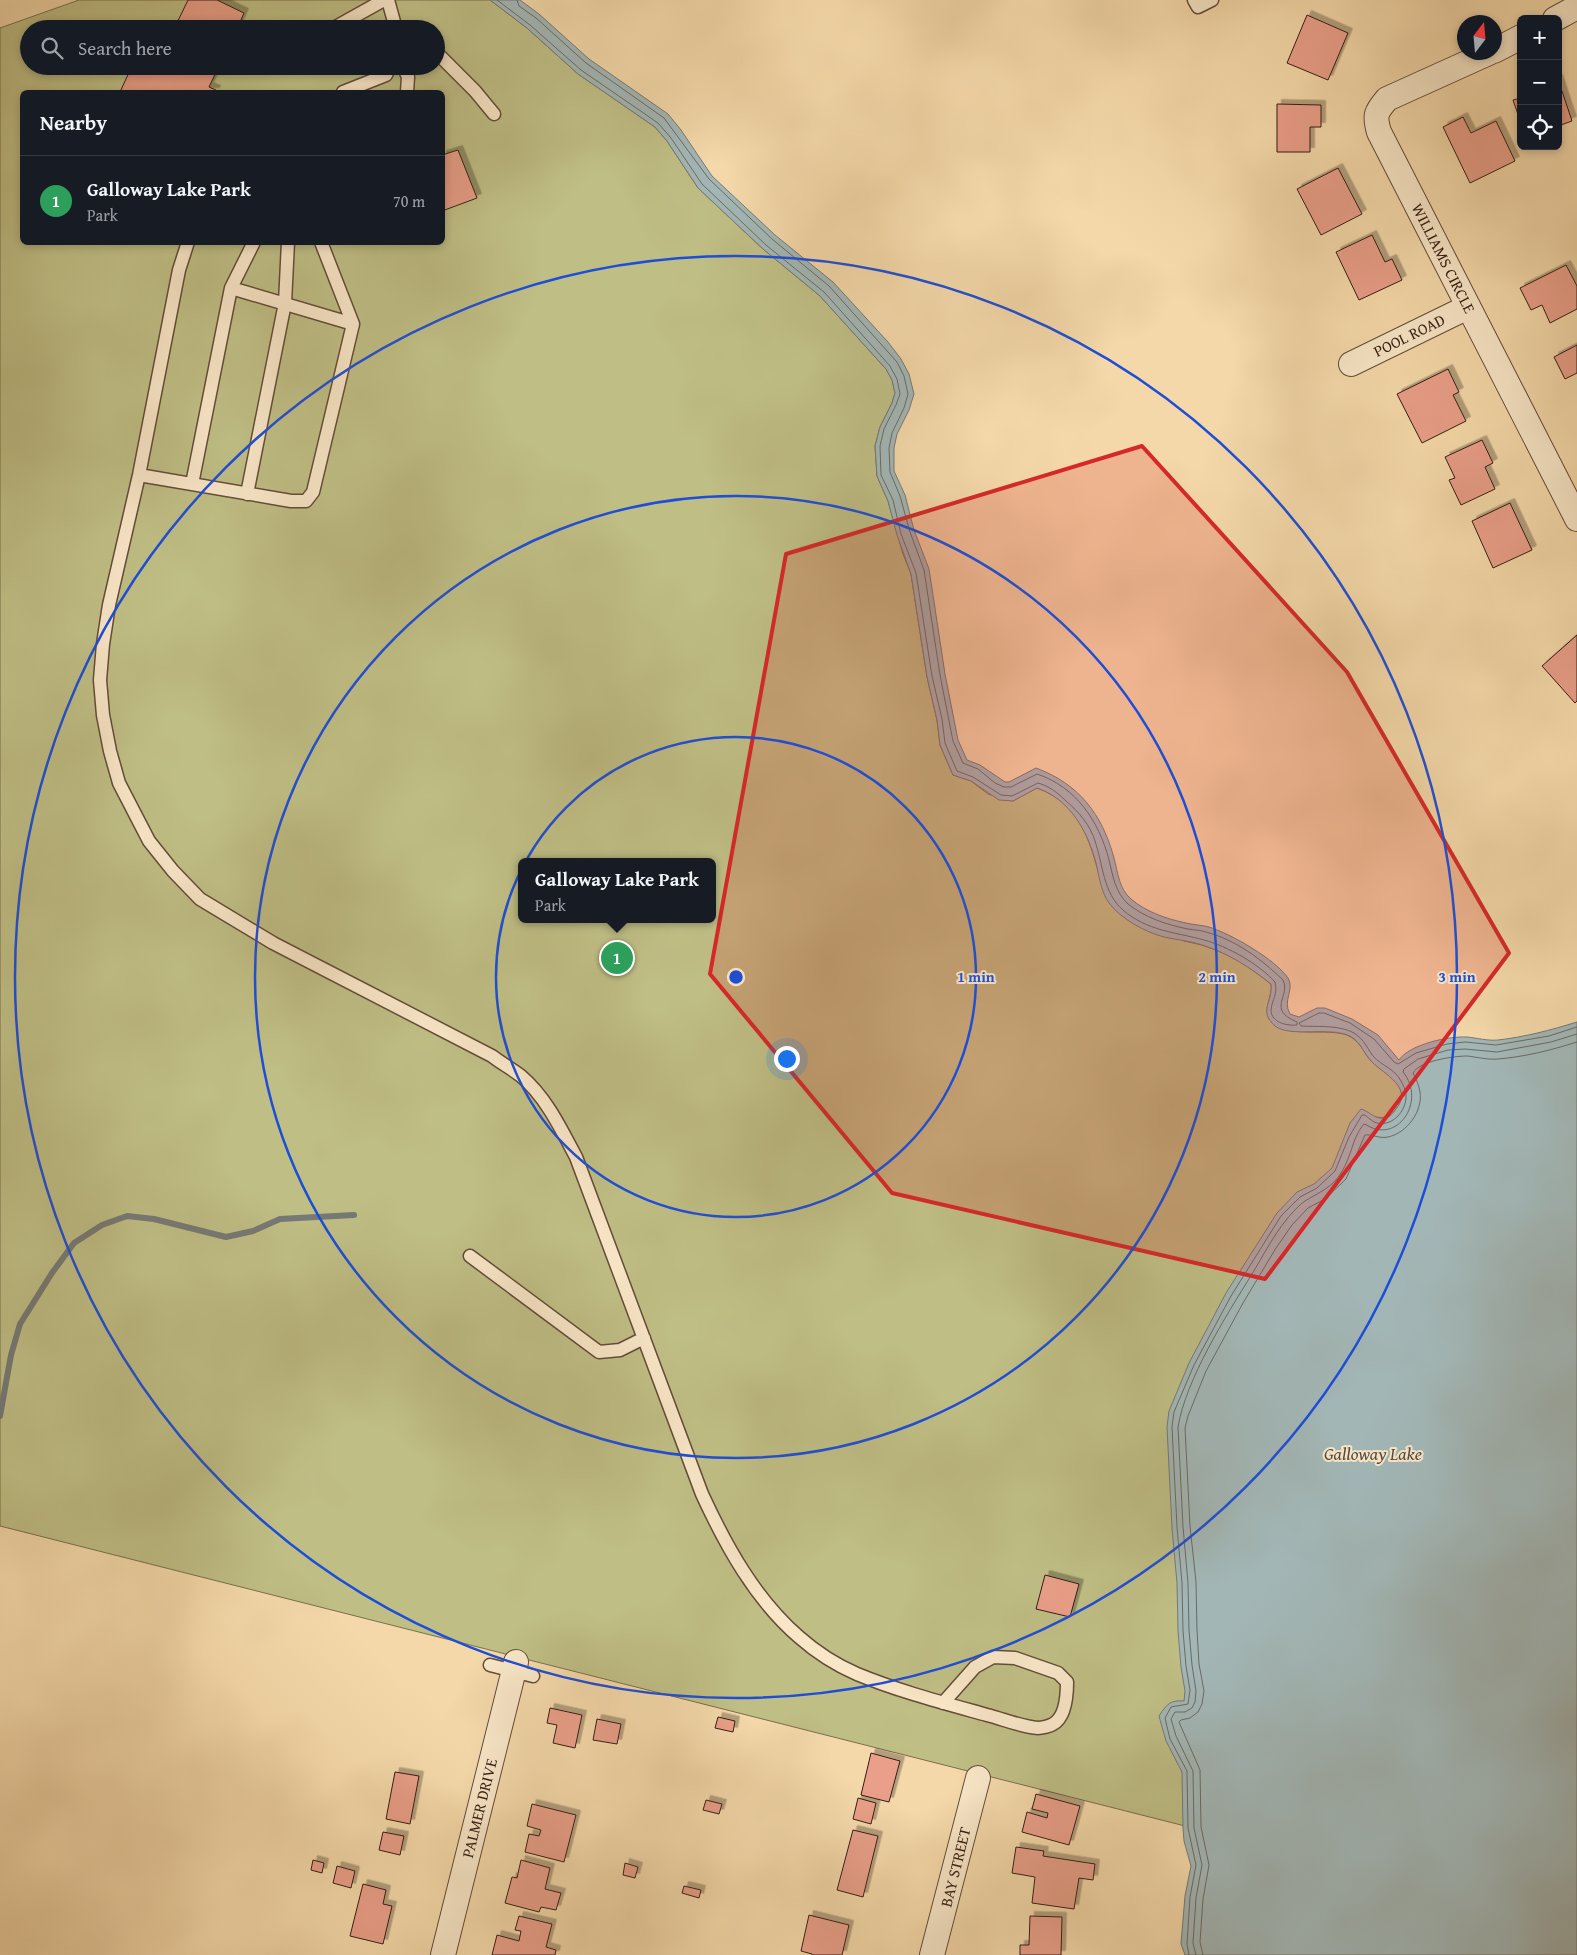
<!DOCTYPE html>
<meta charset="utf-8">
<style>
body{margin:0;font-family:"Gentium Book Plus",serif;background:#242831;color:#f1f3f6}
.controls{position:absolute;right:15px;top:15px;display:grid;overflow:hidden;border-radius:8px;box-shadow:0 2px 8px #0003}
.controls button{width:45px;height:45px;display:grid;place-items:center;padding:0;border:0;border-bottom:1px solid #363941;background:#171b24;color:#f1f3f6;font:25px sans-serif}
.compass{position:absolute;left:1457px;top:15px;width:45px;height:45px;border-radius:50%;background:#171b24;box-shadow:0 2px 8px #0003;rotate:16deg}
.you{position:absolute;left:786px;top:1058px;width:18px;height:18px;margin:-12px;border:4px solid #fff;border-radius:50%;background:#1a73e8;box-shadow:0 0 0 8px #1a73e833}
.badge{display:grid;place-items:center;width:32px;height:32px;border-radius:50%;background:#ea580c;color:#fff;font-size:16px;font-weight:700}
.pin{position:absolute;translate:-50% -50%;border:2px solid #fff;box-shadow:0 1px 5px #0006}
.popup{position:absolute;left:518px;top:858px;width:198px;height:65px;box-sizing:border-box;display:grid;place-content:center;border-radius:8px;background:#171b24;filter:drop-shadow(0 1px 4px #0005);font-size:16px;white-space:nowrap;color:#9ea1a6}
.popup b{font-size:19px;color:#f1f3f6}
.popup::after{content:'';position:absolute;left:50%;top:100%;margin-left:-10px;border:10px solid transparent;border-top-color:#171b24}
.list{margin:0;padding:0;list-style:none}
h2{display:flex;justify-content:space-between;align-items:center;height:65px;margin:0;padding:0 20px;font-size:21px}
h2 small{font-size:16px;font-weight:400;color:#9ea1a6}
.list li{display:grid;grid-template-columns:32px 1fr auto;gap:15px;align-items:center;box-sizing:border-box;height:90px;padding:0 20px;border-top:1px solid #363941}
.list b{display:block;font-size:19px;white-space:nowrap}
.list p{margin:0;font-size:16px;white-space:nowrap;color:#9ea1a6}
.list em{font-size:16px;font-style:normal;color:#9ea1a6}
.icon{flex:none;width:28px;height:28px;fill:none;stroke:currentColor;stroke-width:2;stroke-linecap:round;stroke-linejoin:round}
.map{position:relative;flex:none;width:1577px;height:1955px;overflow:hidden}
.search{position:absolute;background:#171b24;box-shadow:0 2px 8px #0003;left:20px;top:20px;width:425px;height:55px;display:flex;align-items:center;gap:12px;box-sizing:border-box;padding:0 18px;border-radius:28px;color:#9ea1a6;font-size:19px}
.panel{position:absolute;background:#171b24;box-shadow:0 2px 8px #0003;left:20px;top:90px;width:425px;height:155px;border-radius:8px}
.map>svg:first-child{display:block}
</style>
<div class="map">
<svg width="1577" height="1955" viewBox="0 0 1577 1955">
<defs>
<filter id="shadow"><feDropShadow dx="4.5" dy="-4.5" stdDeviation="0" flood-color="#0004"/></filter>
</defs>
<rect width="100%" height="100%" fill="#f4d8a9"/>
<filter id="stains"><feTurbulence type="fractalNoise" baseFrequency=".004" numOctaves="4"/><feColorMatrix values="0 0 0 0 .2 0 0 0 0 .09 0 0 0 0 .02 0 0 0 .5 -.17"/></filter>
<radialGradient id="worn" r=".72"><stop offset=".6" stop-color="#630" stop-opacity="0"/><stop offset="1" stop-color="#630" stop-opacity=".3"/></radialGradient>
<!-- green -->
<path fill="#bfbe85" stroke="#7a6e4c" fill-rule="evenodd" d="M79,0H490L527,28L578,74L655,127L667,141L698,188L763,249L820,296L886,369L892,380L895,393L892,403L880,427L875,446L877,476L888,501L903,554L911,574L927,677L937,720L940,745L953,775L971,781L988,794L1013,801L1037,788C1090,807 1091,857 1108,901L1184,941L1202,945L1224,953L1243,963L1271,984C1273,999 1260,1011 1273,1023C1287,1038 1327,1028 1347,1035C1359,1040 1363,1051 1370,1060C1382,1073 1416,1087 1395,1110C1389,1118 1385,1118 1375,1117L1268,1847L0,1526V28ZM29,29H436V66H29ZM22,92H442V242H22ZM522,862H712V919H522Z"/>
<!-- water -->
<path fill="#a2b6b5" stroke="#767975" d="M490,0H520L539,14L589,59L668,114L681,130L712,176L775,235L833,282L888,342L901,359L909,374L914,394L909,410L897,434L894,448V471L905,495L914,530L929,569L945,674L958,740L967,760L980,765L1005,782H1009L1036,768C1079,784 1102,814 1114,858C1118,873 1119,889 1131,899C1146,912 1167,919 1186,923C1194,925 1202,925 1209,927C1231,934 1275,959 1288,978C1295,990 1282,1000 1290,1014L1299,1017L1317,1008H1325L1352,1019L1378,1035L1399,1060C1410,1044 1449,1036 1467,1037C1477,1038 1488,1041 1498,1040C1525,1037 1551,1030 1577,1022V1955H1185L1181,1944L1185,1896L1191,1866L1184,1841L1183,1828L1182,1772L1166,1741L1159,1716C1167,1704 1170,1700 1184,1701L1185,1691L1181,1667L1178,1631L1177,1583L1172,1528L1167,1427L1169,1411L1189,1363L1226,1293L1277,1213L1297,1192L1314,1184L1332,1168L1350,1123L1361,1109C1369,1111 1375,1120 1385,1118C1390,1118 1393,1113 1396,1109C1414,1088 1384,1074 1372,1062C1364,1054 1361,1042 1350,1036C1329,1026 1291,1038 1275,1026C1258,1011 1273,1002 1271,984C1251,968 1229,954 1205,946C1192,941 1177,940 1164,937C1145,932 1121,919 1109,903C1101,892 1099,876 1096,863C1088,832 1070,799 1037,788L1013,801L999,800L971,781L953,775L940,745L937,720L927,677L911,574L897,535L888,501L877,476L875,446L880,427L892,403L895,393L892,380L886,369L820,296L763,249L698,188L667,141L655,127L578,74L527,28Z"/>
<g fill="none" stroke-linecap="round" stroke-linejoin="round">
<!-- shore -->
<path stroke="#6b6a64" stroke-width="1" d="M497,0L530,25L581,70L658,123L671,138L702,184L766,245L824,292L890,366L897,379L900,394L896,405L884,429L880,446L881,475L893,500L901,534L916,573L932,676L942,719L945,743L957,771L973,777L1001,795L1012,796L1038,783C1049,786 1058,793 1066,801C1079,812 1090,825 1095,841C1103,864 1103,893 1123,910C1147,931 1175,932 1204,940C1227,946 1259,964 1275,982C1278,995 1272,999 1271,1010C1271,1023 1288,1026 1297,1025V1022C1266,1009 1291,997 1283,980C1261,959 1236,940 1206,932C1200,930 1194,930 1188,929C1167,925 1144,917 1128,904C1115,892 1113,876 1109,860C1099,821 1076,787 1037,774L1011,787H1004L995,783L978,769L963,763L953,741L940,675L924,570L910,532L900,496L890,472L889,448L892,433L904,408L908,394L904,376L897,362L829,286L772,239L709,179L664,118L586,63L536,18L519,6L517,0
M1189,1955L1187,1944L1190,1897L1196,1865L1188,1828L1187,1771L1170,1739L1165,1718L1171,1707L1188,1704L1190,1690L1186,1666L1183,1631L1182,1583L1177,1527L1172,1427L1174,1412L1194,1365L1231,1296L1281,1216L1300,1197L1317,1188L1335,1171L1349,1137L1362,1115H1365C1367,1117 1371,1120 1374,1122C1391,1129 1407,1111 1406,1095C1406,1091 1403,1084 1401,1081C1395,1069 1382,1066 1373,1056C1366,1046 1362,1036 1350,1031C1334,1025 1318,1027 1301,1026L1299,1023L1319,1013H1324L1350,1023L1374,1039L1394,1062L1398,1064L1416,1053L1447,1044L1465,1042L1496,1045L1549,1036L1577,1027
M1196,1955L1193,1943L1196,1898L1202,1865L1194,1828L1193,1771L1176,1736L1171,1719L1175,1712H1185L1192,1708L1195,1702L1196,1691L1192,1665L1189,1630L1188,1583L1183,1527L1178,1427C1186,1379 1226,1316 1252,1274C1263,1256 1273,1236 1287,1219C1292,1213 1299,1205 1305,1201C1318,1193 1333,1187 1341,1173C1351,1158 1352,1139 1363,1125L1365,1124C1397,1146 1427,1101 1403,1072L1404,1069L1418,1059L1448,1050L1465,1049L1497,1052L1551,1042L1577,1034
M1203,1955L1200,1942L1203,1899L1209,1865L1201,1827L1200,1770L1179,1722L1181,1720L1190,1718L1198,1712L1202,1704L1204,1691L1199,1664L1197,1630L1196,1582L1190,1526L1185,1428L1188,1416L1206,1371L1243,1303L1276,1248L1292,1225L1308,1208L1325,1199L1346,1179L1365,1135C1372,1134 1380,1139 1388,1137C1407,1133 1423,1111 1420,1092C1419,1085 1416,1079 1413,1073C1419,1061 1454,1056 1467,1056C1477,1057 1487,1060 1498,1059C1524,1057 1552,1050 1577,1042"/>
<!-- stream -->
<path stroke="#767975" stroke-width="6" d="M0,1416L11,1355L20,1324L52,1273L74,1243L102,1225L127,1216L154,1219L226,1237L253,1231L280,1219L354,1215"/>
</g>
<!-- building -->
<path fill="#e99f89" stroke="#341d14" filter="url(#shadow)" d="M188,0H217L244,13L237,29H174Z
M1307,15L1348,33L1328,80L1287,63Z
M132,66H219L209,87L216,90L215,92H120Z
M1558,79L1572,121L1558,126Z
M1521,98V123L1513,100Z
M1277,104L1321,105V127H1310V152H1277Z
M1463,117L1471,133L1496,121L1515,161L1470,183L1443,127Z
M458,150L477,198L442,211V155Z
M1338,168L1362,214L1321,235L1297,189Z
M1372,235L1385,262L1392,259L1402,280L1359,300L1336,252Z
M1566,265L1577,286V309L1550,323L1542,305L1531,310L1520,288Z
M1577,345V373L1565,379L1554,357Z
M1448,369L1459,392L1453,395L1466,421L1422,443L1397,394Z
M1482,440L1493,463L1485,467L1495,489L1461,505L1449,480L1455,478L1445,457Z
M1510,503L1532,550L1493,568L1472,521Z
M1577,635V701L1575,703L1542,666Z
M1045,1575L1079,1584L1070,1617L1036,1609Z
M550,1708L582,1715L575,1748L553,1743L557,1725L547,1723Z
M718,1717L735,1721L733,1732L715,1728Z
M597,1719L621,1724L617,1744L593,1740Z
M871,1753L900,1761L889,1802L861,1795Z
M395,1772L419,1776L410,1824L386,1819Z
M1036,1794L1080,1806L1069,1845L1022,1832L1027,1812L1047,1818L1048,1813L1032,1809Z
M858,1798L876,1803L871,1824L853,1819Z
M706,1800L722,1804L719,1814L703,1810Z
M532,1804L576,1815L564,1862L525,1852L529,1834L539,1836L541,1830L527,1826Z
M853,1830L878,1836L863,1897L837,1890Z
M383,1832L404,1836L400,1855L379,1850Z
M1016,1847L1044,1851L1043,1856L1095,1864L1093,1880L1079,1878L1074,1909L1032,1903L1035,1877L1012,1873Z
M313,1860L324,1863L322,1873L311,1870Z
M521,1860L550,1868L545,1889L561,1893L556,1910L541,1907L539,1912L505,1903L512,1877L517,1878Z
M625,1863L638,1867L635,1878L623,1875Z
M337,1866L355,1871L351,1888L333,1883Z
M363,1884L386,1890L383,1904L392,1906L383,1944L350,1936Z
M684,1886L701,1890L699,1898L682,1893Z
M809,1915L849,1925L842,1955H812V1954L801,1951Z
M519,1916L552,1924L546,1947L556,1950L555,1955H492L497,1935L519,1941L521,1931L515,1930Z
M1030,1916L1062,1917L1061,1955H1020V1945H1029Z"/>
<g fill="none" stroke-linecap="round" stroke-linejoin="round">
<!-- lane casing -->
<g stroke="#644c39" stroke-width="15">
<path id="lane" d="M388,0L396,29
M1194,0L1198,7L1212,0
M332,29L384,0
M436,52L475,91L494,114
M403,66L408,77L407,92
M343,92L386,75L390,66
M188,242L179,270L139,475L109,605L103,644L100,680L103,715L110,751L119,783L149,841L173,871L200,899L273,943L492,1056C501,1063 512,1069 521,1076C546,1097 561,1129 576,1157L702,1494C726,1546 755,1599 799,1637C816,1652 836,1665 857,1674C898,1691 944,1703 987,1715C1003,1719 1022,1727 1038,1728C1042,1728 1050,1726 1053,1724C1066,1717 1067,1695 1067,1682L1058,1673L1015,1658L993,1657L975,1667L943,1703
M231,288L353,324
M139,475L291,501H306L313,492L353,324L321,242
M192,484L231,288L254,242
M247,494L285,303L288,242
M470,1256L599,1352L620,1350L644,1338
M490,1665L533,1676"/>
</g>
<!-- street casing -->
<g stroke="#644c39" stroke-width="26">
<path id="street" d="M1555,19L1577,7
M1494,51L1521,37
M1491,52L1387,99C1376,112 1374,115 1379,132L1577,519
M1351,364L1468,307
M443,1955L516,1662
M932,1955L978,1778"/>
</g>
<!-- lane -->
<use href="#lane" stroke="#f8e6c7" stroke-width="12"/>
<!-- street -->
<use href="#street" stroke="#f8e6c7" stroke-width="24"/>
</g>
<!-- marked area -->
<path fill="#d62828" fill-opacity="0.2" stroke="#d62828" stroke-width="4" stroke-linejoin="round" d="M1142,446L1347,672L1509,953L1265,1279L892,1193L710,974L786,554Z"/>
<!-- distance rings -->
<g fill="none" stroke="#1d4ed8" stroke-width="2.5">
<circle cx="736" cy="977" r="240"/>
<circle cx="736" cy="977" r="481"/>
<circle cx="736" cy="977" r="721"/>
</g>
<g text-anchor="middle" dominant-baseline="central" stroke-width="4" stroke-linejoin="round" paint-order="stroke">
<!-- street labels -->
<g font-size="16" fill="#341d14" stroke="#f8e6c7">
<text transform="translate(1444 258) rotate(63)">WILLIAMS CIRCLE</text>
<text transform="translate(1409 335) rotate(-26)">POOL ROAD</text>
<text transform="translate(479 1808) rotate(-76)">PALMER DRIVE</text>
<text transform="translate(955 1867) rotate(-76)">BAY STREET</text>
</g>
<!-- water labels -->
<g font-size="18" font-style="italic" fill="#554b44" stroke="#f8e6c7">
<text x="1373" y="1453">Galloway Lake</text>
</g>
</g>
<circle cx="736" cy="977" r="8" fill="#1d4ed8" stroke="#f8e6c7" stroke-width="2.5"/>
<g font-size="15" text-anchor="middle" font-weight="bold" fill="#1d4ed8" stroke="#f8e6c7" stroke-width="4" stroke-linejoin="round" paint-order="stroke">
<text x="976" y="982">1 min</text>
<text x="1217" y="982">2 min</text>
<text x="1457" y="982">3 min</text>
</g>
<rect width="100%" height="100%" filter="url(#stains)"/>
<rect width="100%" height="100%" fill="url(#worn)"/>
</svg>
<div class="controls">
<button>+</button>
<button>−</button>
<button><svg class="icon" aria-label="locate" viewBox="0 0 24 24"><circle cx="12" cy="12" r="6"/><path d="M12 2v4M12 18v4M2 12h4M18 12h4"/></svg></button>
</div>
<svg class="compass" viewBox="-18 -18 36 36"><path d="M0-13l5 13h-10z" fill="#e53935"/><path d="M0 13l5-13h-10z" fill="#9ea1a6"/></svg>
<div class="you"></div>
<div class="pin badge" style="left:617px;top:958px;background:#2e9e5b">1</div>
<div class="popup"><b>Galloway Lake Park</b>Park</div>
<div class="search"><svg class="icon" aria-label="search" viewBox="0 0 24 24"><circle cx="10" cy="10" r="6"/><path d="M15 15l6 6"/></svg>Search here</div>
<section class="panel">
<h2>Nearby<small></small></h2>
<ul class="list">
<li><span class="badge" style="background:#2e9e5b">1</span><div><b>Galloway Lake Park</b><p>Park</p></div><em>70 m</em></li>
</ul>
</section>
</div>
